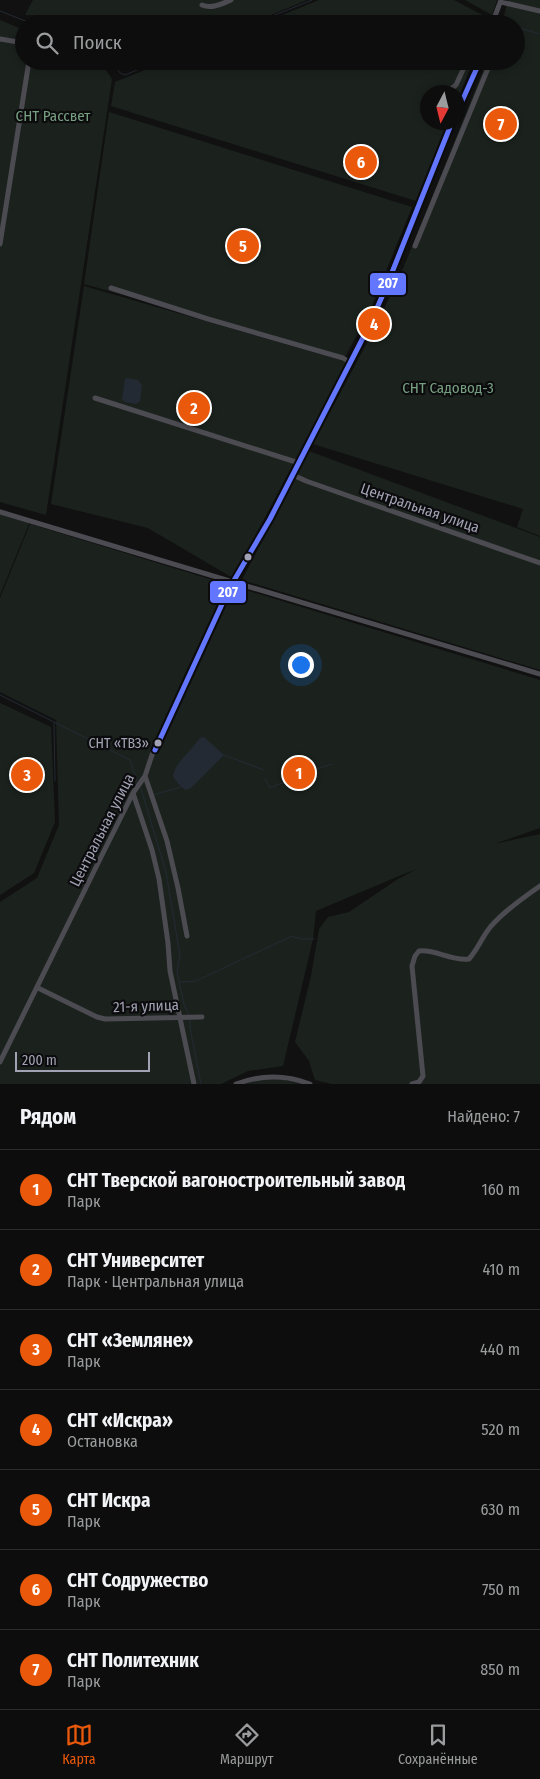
<!DOCTYPE html>
<html lang="ru">
<meta charset="utf-8">
<style>
body{margin:0;font-family:"Fira Sans Condensed",sans-serif;background:#1b1b1b;color:#f1f3f6}
.compass{position:absolute;left:420px;top:85px;width:45px;height:45px;border-radius:50%;background:#0d0d0d;box-shadow:0 2px 8px #0003;rotate:187deg}
.scale{position:absolute;left:15px;bottom:12px;width:135px;box-sizing:border-box;padding-left:5px;border:2px solid #a1a2b3;border-top:0;font-size:14px;line-height:18px;white-space:nowrap;color:#a1a2b3;-webkit-text-stroke:4px #0c0b0d;paint-order:stroke}
.you{position:absolute;left:300px;top:664px;width:18px;height:18px;margin:-12px;border:4px solid #fff;border-radius:50%;background:#1a73e8;box-shadow:0 0 0 8px #1a73e833}
.badge{display:grid;place-items:center;width:32px;height:32px;border-radius:50%;background:#ea580c;color:#fff;font-size:16px;font-weight:700}
.pin{position:absolute;translate:-50% -50%;border:2px solid #fff;box-shadow:0 1px 5px #0006}
.list{margin:0;padding:0;list-style:none}
h2{display:flex;justify-content:space-between;align-items:center;height:65px;margin:0;padding:0 20px;font-size:21px}
h2 small{font-size:16px;font-weight:400;color:#9a9c9d}
.list li{display:grid;grid-template-columns:32px 1fr auto;gap:15px;align-items:center;box-sizing:border-box;height:80px;padding:0 20px;border-top:1px solid #2d2d2e}
.list b{display:block;font-size:19px;white-space:nowrap}
.list p{margin:0;font-size:16px;white-space:nowrap;color:#9a9c9d}
.list em{font-size:16px;font-style:normal;color:#9a9c9d}
.icon{flex:none;width:28px;height:28px;fill:none;stroke:currentColor;stroke-width:2;stroke-linecap:round;stroke-linejoin:round}
.map{position:relative;flex:none;width:540px;height:1084px;overflow:hidden}
.search{position:absolute;background:#0d0d0d;box-shadow:0 2px 8px #0003;left:15px;right:15px;top:15px;height:55px;display:flex;align-items:center;gap:12px;box-sizing:border-box;padding:0 18px;border-radius:28px;color:#9a9c9d;font-size:19px}
.sheet{height:625px;background:#0d0d0d}
nav{display:flex;justify-content:space-around;align-items:center;box-sizing:border-box;height:70px;border-top:1px solid #2d2d2e;background:#0d0d0d;font-size:14px;color:#9a9c9d}
nav a{display:grid;justify-items:center;gap:2px}
nav .on{color:#ea580c}
.map>svg:first-child{display:block}
</style>
<div class="map">
<svg width="540" height="1084" viewBox="0 0 540 1084">
<rect width="100%" height="100%" fill="#111"/>
<!-- green -->
<path fill="#1b221d" d="M33,0H307L249,24H146L153,16L141,24H81L49,15H25Z
M319,0H454L490,19L488,24H260Z
M465,0H497L492,15Z
M508,0H540V536L517,527L523,509L313,444L375,328L402,271L487,61H516V24H502Z
M0,20L24,30V61H100L112,79L46,515L0,502Z
M167,61H473L458,99V92H428V122L448,123L416,201L111,106L115,82Z
M109,112L412,207L371,308L345,357L84,284Z
M84,286L347,362L233,578L148,528L51,504Z
M309,451L540,537V670L242,580Z
M0,509L31,519L0,595Z
M30,524L540,680V828L494,844L540,834V1084H332L315,1080L309,1061L295,1042L311,976L319,929L328,917L349,912L398,879L417,869L399,876L316,911L313,939L283,1066L248,1071L221,1084H0V902L37,878L59,825L56,720L0,692V598Z
M0,703L51,727L55,822L34,873L0,895Z
M267,1077L308,1084H241Z"/>
<!-- water -->
<path fill="#242a33" d="M127,378L138,380L142,385L140,401L136,404L125,402L122,399L125,379Z
M204,737L224,755L191,788L186,790C180,787 176,781 173,776C176,763 184,758 192,748C195,745 197,741 200,738Z"/>
<g fill="none" stroke-linecap="round" stroke-linejoin="round">
<!-- stream -->
<path stroke="#242a33" stroke-width="1" d="M0,11L33,24
M253,24L312,0
M516,27L540,34
M111,61L120,73L125,75L159,61
M0,695L130,760L137,781
M54,723L55,781
M224,755L264,770
M265,778L270,788C291,780 310,770 332,764
M141,789L166,872L180,955L177,972L184,1004L189,1015
M153,795L181,787
M181,982L196,981L292,936L301,939H314
M190,1020V1028L201,1084"/>
<!-- street -->
<path stroke="#4b4b51" stroke-width="5" d="M501,2L540,11
M202,5C212,9 221,4 231,0
M492,24L501,0
M0,39L24,43
M95,61L104,65
M452,88L456,85L467,61
M458,110L480,61
M0,244L29,61
M415,246L491,61
M111,288L208,319L343,358L351,363
M95,398L299,463
M293,475L306,481L540,563
M0,512L540,674
M145,776L167,841L178,888L187,936
M133,793L152,850L159,879L168,943L170,971L194,1084
M38,988L97,1017L105,1019L202,1017
M0,1062L103,853L133,793L145,776L152,755L166,729L229,589L235,581L270,519L368,328L385,290L452,122
M236,1084C260,1075 286,1075 310,1084
M412,1084L419,1082L423,1076L412,966L415,956L419,951C436,949 450,961 469,959C479,948 483,934 493,924C507,909 524,897 540,886"/>
<!-- bus-1 casing -->
<g stroke="#0c0b0d" stroke-width="9">
<path id="bus-1" d="M458,110L480,61
M155,750L229,589L270,519L368,328L385,290L452,122"/>
</g>
<!-- bus-1 -->
<use href="#bus-1" stroke="#6376ff" stroke-width="5"/>
</g>
<!-- markers -->
<g fill="#a1a2b3" stroke="#0c0b0d" stroke-width="2">
<circle cx="248" cy="557" r="4.5"/>
<circle cx="158" cy="743" r="4.5"/>
</g>
<g text-anchor="middle" dominant-baseline="central" stroke-width="4.5" stroke-linejoin="round" paint-order="stroke">
<!-- bus labels -->
<g font-size="14" fill="#a1a2b3" stroke="#0c0b0d" text-anchor="end">
<text x="149" y="743">СНТ «ТВЗ»</text>
</g>
<!-- park labels -->
<g font-size="15" fill="#76a082" stroke="#0c0b0d">
<text x="53" y="116">СНТ Рассвет</text>
<text x="448" y="388">СНТ Садовод-3</text>
</g>
<!-- street labels -->
<g font-size="15" fill="#a1a2b3" stroke="#0c0b0d">
<text transform="translate(420 508) rotate(19)">Центральная улица</text>
<text transform="translate(102 830) rotate(-63)">Центральная улица</text>
<text transform="translate(146 1006) rotate(-2)">21-я улица</text>
</g>
</g>
<g stroke="#0c0b0d" stroke-width="2">
<rect x="369" y="272" width="38" height="24" rx="5" fill="#6376ff"/>
<rect x="209" y="580" width="38" height="24" rx="5" fill="#6376ff"/>
</g>
<g font-size="14" text-anchor="middle" font-weight="bold" fill="#fff">
<text x="388" y="288">207</text>
<text x="228" y="597">207</text>
</g>
</svg>
<svg class="compass" viewBox="-18 -18 36 36"><path d="M0-13l5 13h-10z" fill="#e53935"/><path d="M0 13l5-13h-10z" fill="#9a9c9d"/></svg>
<div class="scale">200 m</div>
<div class="you"></div>
<div class="pin badge" style="left:299px;top:773px">1</div>
<div class="pin badge" style="left:194px;top:408px">2</div>
<div class="pin badge" style="left:27px;top:775px">3</div>
<div class="pin badge" style="left:374px;top:324px">4</div>
<div class="pin badge" style="left:243px;top:246px">5</div>
<div class="pin badge" style="left:361px;top:162px">6</div>
<div class="pin badge" style="left:501px;top:124px">7</div>
<div class="search"><svg class="icon" aria-label="search" viewBox="0 0 24 24"><circle cx="10" cy="10" r="6"/><path d="M15 15l6 6"/></svg>Поиск</div>
</div>
<section class="sheet">
<h2>Рядом<small>Найдено: 7</small></h2>
<ul class="list">
<li><span class="badge">1</span><div><b>СНТ Тверской вагоностроительный завод</b><p>Парк</p></div><em>160 m</em></li>
<li><span class="badge">2</span><div><b>СНТ Университет</b><p>Парк · Центральная улица</p></div><em>410 m</em></li>
<li><span class="badge">3</span><div><b>СНТ «Земляне»</b><p>Парк</p></div><em>440 m</em></li>
<li><span class="badge">4</span><div><b>СНТ «Искра»</b><p>Остановка</p></div><em>520 m</em></li>
<li><span class="badge">5</span><div><b>СНТ Искра</b><p>Парк</p></div><em>630 m</em></li>
<li><span class="badge">6</span><div><b>СНТ Содружество</b><p>Парк</p></div><em>750 m</em></li>
<li><span class="badge">7</span><div><b>СНТ Политехник</b><p>Парк</p></div><em>850 m</em></li>
</ul>
</section>
<nav>
<a class="on"><svg class="icon" aria-label="map" viewBox="0 0 24 24"><path d="M3 6l6-2 6 2 6-2v14l-6 2-6-2-6 2zM9 4v14M15 6v14"/></svg>Карта</a>
<a><svg class="icon" aria-label="directions" viewBox="0 0 24 24"><path d="M12 3l9 9-9 9-9-9zM9 14v-3h6M13 9l2 2-2 2"/></svg>Маршрут</a>
<a><svg class="icon" aria-label="saved" viewBox="0 0 24 24"><path d="M7 4h10v16l-5-4-5 4z"/></svg>Сохранённые</a>
</nav>
